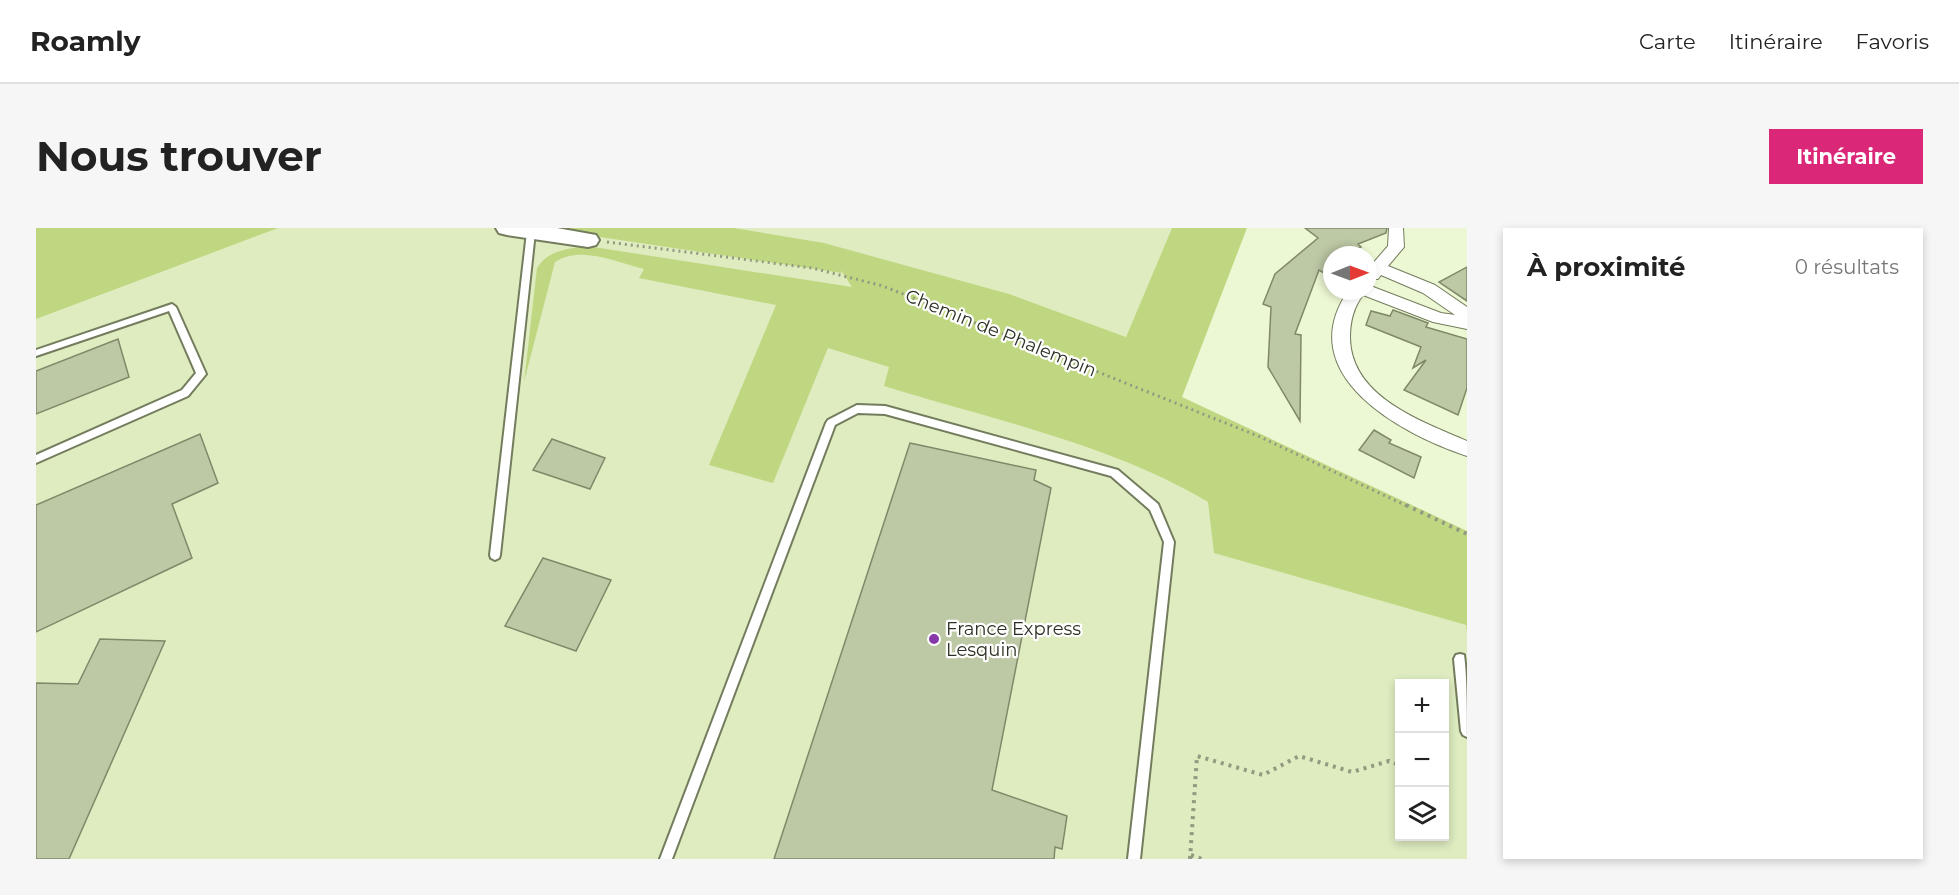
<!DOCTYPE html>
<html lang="fr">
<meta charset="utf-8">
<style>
body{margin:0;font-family:Montserrat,sans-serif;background:#f6f6f6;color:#222}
.controls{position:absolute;right:18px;bottom:18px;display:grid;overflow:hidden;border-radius:0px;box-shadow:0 3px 9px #0003}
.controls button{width:54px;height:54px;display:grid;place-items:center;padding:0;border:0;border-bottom:2px solid #e0e0e0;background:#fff;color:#222;font:30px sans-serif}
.compass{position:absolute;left:1287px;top:18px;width:54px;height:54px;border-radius:50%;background:#fff;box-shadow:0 3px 9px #0003;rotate:89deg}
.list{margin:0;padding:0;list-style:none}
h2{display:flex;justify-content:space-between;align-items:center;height:78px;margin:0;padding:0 24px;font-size:26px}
h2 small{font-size:20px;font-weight:400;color:#767676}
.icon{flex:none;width:33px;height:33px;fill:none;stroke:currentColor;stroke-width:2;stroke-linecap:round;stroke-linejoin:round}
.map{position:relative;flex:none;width:1431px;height:631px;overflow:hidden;border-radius:0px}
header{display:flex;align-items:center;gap:36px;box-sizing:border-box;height:84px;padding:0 30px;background:#fff;border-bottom:2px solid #e0e0e0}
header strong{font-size:28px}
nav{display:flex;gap:33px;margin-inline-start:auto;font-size:21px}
.intro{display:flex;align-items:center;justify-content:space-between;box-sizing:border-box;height:144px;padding:0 36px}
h1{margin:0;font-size:42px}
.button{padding:15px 27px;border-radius:0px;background:#db2777;color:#fff;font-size:21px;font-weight:700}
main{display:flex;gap:36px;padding:0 36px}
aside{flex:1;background:#fff;border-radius:0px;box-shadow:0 3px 9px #0003}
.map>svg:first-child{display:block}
</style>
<header>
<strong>Roamly</strong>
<nav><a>Carte</a><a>Itinéraire</a><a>Favoris</a></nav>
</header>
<div class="intro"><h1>Nous trouver</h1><a class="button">Itinéraire</a></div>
<main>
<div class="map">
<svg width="1431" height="631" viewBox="0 0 1431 631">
<rect width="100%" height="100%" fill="#ecf7d3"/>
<!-- built -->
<path fill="#deecc0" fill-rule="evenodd" d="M0,0H1136L1090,109L973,66L1431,368V631H0ZM1364,455H1408V608H1364Z"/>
<!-- green -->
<path fill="#c0d782" d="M0,0H242L0,91Z
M503,0H698L788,15L973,66L1090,109L1136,0H1211L1146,169L1431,303V406L1430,397L1178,325L1172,274C1078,217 954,191 848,158L853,139L792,120L737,255L673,237L740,77L603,50L608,41C580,34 544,17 519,34L488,154L501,40C512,22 531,21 551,18L816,59L805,42L806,45Z"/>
<!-- building -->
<path fill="#bdc8a5" stroke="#7f8969" stroke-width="1.5" d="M1269,0H1351L1350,5L1322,16L1325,19L1304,27H1296V50L1283,42L1259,106L1265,107L1264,193L1232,139L1235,79L1227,76L1239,46L1282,10Z
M1431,39V73L1403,54Z
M1357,82L1392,95L1390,99L1431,111V160L1422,187L1368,162L1390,132L1377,140L1385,119L1330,97L1335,83L1354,88Z
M82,111L93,149L0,186V143Z
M1338,202L1355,212L1353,215L1385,229L1378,250L1323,222Z
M164,206L182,255L136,276L156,330L0,404V277Z
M516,211L569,230L554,261L497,242Z
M874,215L1000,242L998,252L1015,260L956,562L1031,588L1026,621L1019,619L1018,631H738Z
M507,330L575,352L540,423L469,398Z
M64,411L129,413L33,631H0V455L42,456Z"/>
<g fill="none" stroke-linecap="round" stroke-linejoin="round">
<!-- lane casing -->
<g stroke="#737d5d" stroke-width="4">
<path id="lane" d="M495,1L499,4L464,327L463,330L459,332L455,330L454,327L491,4Z
M136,76L140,79L170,146L152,168L0,235V227L146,162L160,145L133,83L0,128V122Z
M821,177L849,178L1082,242L1122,276L1138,314L1104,631H1092L1128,314L1114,282L1075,248L849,186L822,185L799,197L636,631H624L790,195L792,192Z
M1424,426L1428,427C1431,446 1431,488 1431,509L1427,507L1425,503L1418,431L1420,427Z"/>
</g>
<!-- street casing -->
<g stroke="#737d5d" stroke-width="2">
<path id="street" d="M1353,0H1367L1368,19L1352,38L1399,57L1431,79V101L1397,94L1327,67C1317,80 1314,94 1314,110C1315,169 1385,193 1431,213V228C1365,206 1255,147 1312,63H1332V57L1405,85L1419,87L1387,65L1345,47L1342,51H1332V41L1352,18Z"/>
</g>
<!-- secondary casing -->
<g stroke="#737d5d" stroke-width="4">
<path id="secondary" d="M460,0H521L560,7L563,12L560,17L552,19L471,7L463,5Z"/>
</g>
<!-- path-far1 -->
<path stroke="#929a80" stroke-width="3" stroke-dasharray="2 4" stroke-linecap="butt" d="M571,14L776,40L847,58L1222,208L1373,279"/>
<!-- path -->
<path stroke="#929a80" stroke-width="4" stroke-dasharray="3 5" stroke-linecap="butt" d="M1370,277L1431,306
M1155,627L1166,631
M1154,631L1161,528L1227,547L1263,528L1316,544L1353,533L1364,537"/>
<!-- lane -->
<use href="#lane" fill="#fff" fill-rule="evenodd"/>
<!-- street -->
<use href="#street" fill="#fff" fill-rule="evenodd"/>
<!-- secondary -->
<use href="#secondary" fill="#fff" fill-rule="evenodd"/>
</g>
<!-- markers -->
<circle fill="#8739a9" stroke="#fff" stroke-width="2" cx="898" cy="411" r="6"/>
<g text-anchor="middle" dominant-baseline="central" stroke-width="4.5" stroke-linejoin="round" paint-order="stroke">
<!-- street labels -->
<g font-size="18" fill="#2c3022" stroke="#fff">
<text transform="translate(965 105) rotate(22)">Chemin de Phalempin</text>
</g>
<!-- poi labels -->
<g font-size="18" fill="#2c3022" stroke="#fff" text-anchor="start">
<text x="910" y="401">France Express<tspan x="910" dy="21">Lesquin</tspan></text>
</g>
</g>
</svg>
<div class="controls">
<button>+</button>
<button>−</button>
<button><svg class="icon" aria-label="layers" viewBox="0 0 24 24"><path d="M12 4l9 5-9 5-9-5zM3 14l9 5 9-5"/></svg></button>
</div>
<svg class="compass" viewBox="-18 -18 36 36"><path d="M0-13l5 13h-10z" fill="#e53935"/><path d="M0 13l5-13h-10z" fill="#767676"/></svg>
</div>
<aside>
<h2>À proximité<small>0 résultats</small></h2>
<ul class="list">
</ul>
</aside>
</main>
